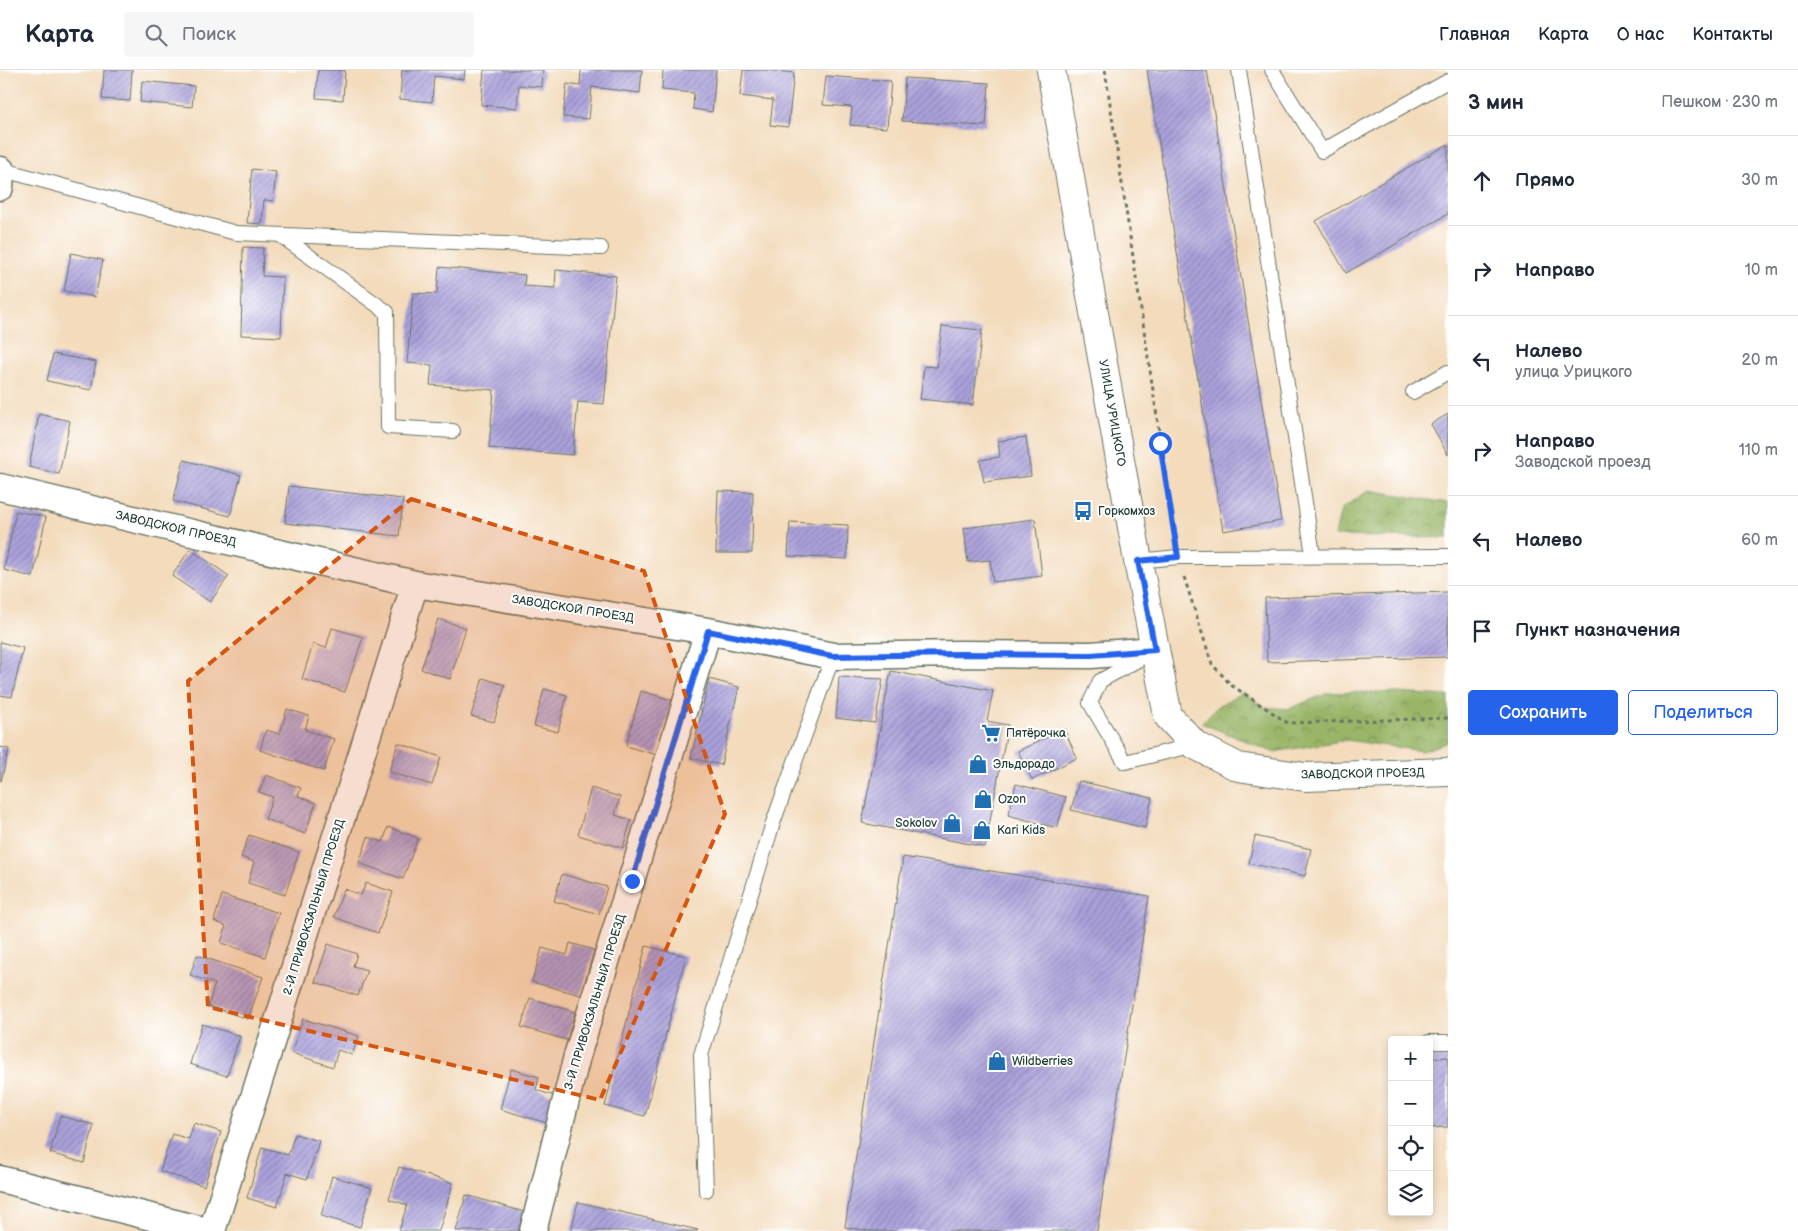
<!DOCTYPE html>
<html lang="ru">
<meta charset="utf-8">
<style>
body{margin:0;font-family:"Balsamiq Sans",sans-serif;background:#f6f6f7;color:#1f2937}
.controls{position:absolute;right:15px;bottom:15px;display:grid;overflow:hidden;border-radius:5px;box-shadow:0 2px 8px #0003}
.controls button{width:45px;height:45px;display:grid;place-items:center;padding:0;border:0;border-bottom:1px solid #e0e1e3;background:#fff;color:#1f2937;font:25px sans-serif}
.stop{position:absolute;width:15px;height:15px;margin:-11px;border:4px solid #2563eb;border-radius:50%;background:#fff}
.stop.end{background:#2563eb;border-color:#fff;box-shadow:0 1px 5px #0008}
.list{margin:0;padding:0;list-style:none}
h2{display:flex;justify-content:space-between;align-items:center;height:65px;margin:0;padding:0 20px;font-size:21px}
h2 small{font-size:16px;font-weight:400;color:#747a83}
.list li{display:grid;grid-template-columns:32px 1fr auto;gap:15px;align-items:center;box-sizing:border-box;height:90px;padding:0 20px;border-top:1px solid #e0e1e3}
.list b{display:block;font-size:19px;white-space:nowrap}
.list p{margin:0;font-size:16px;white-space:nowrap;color:#747a83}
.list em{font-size:16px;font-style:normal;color:#747a83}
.actions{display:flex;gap:10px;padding:15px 20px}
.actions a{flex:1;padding:11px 0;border:1px solid #2563eb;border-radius:5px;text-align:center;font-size:18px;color:#2563eb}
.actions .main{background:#2563eb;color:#fff}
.icon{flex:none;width:28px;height:28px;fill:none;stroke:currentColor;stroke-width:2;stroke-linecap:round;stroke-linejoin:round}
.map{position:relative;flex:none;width:1448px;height:1161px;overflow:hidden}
header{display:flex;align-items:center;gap:30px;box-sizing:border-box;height:70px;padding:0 25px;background:#fff;border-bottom:1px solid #e0e1e3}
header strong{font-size:24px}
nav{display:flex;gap:28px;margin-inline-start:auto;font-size:18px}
.search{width:350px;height:45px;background:#f6f6f7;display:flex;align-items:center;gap:12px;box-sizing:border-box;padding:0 18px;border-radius:5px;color:#747a83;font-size:19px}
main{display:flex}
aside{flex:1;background:#fff}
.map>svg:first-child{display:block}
</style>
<header>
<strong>Карта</strong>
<div class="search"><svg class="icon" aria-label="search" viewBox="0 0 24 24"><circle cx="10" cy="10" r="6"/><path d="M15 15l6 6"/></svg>Поиск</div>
<nav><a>Главная</a><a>Карта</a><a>О нас</a><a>Контакты</a></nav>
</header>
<main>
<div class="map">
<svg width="1448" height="1161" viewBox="0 0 1448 1161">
<defs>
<pattern id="forest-crowns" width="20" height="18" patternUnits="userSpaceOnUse" patternTransform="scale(1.25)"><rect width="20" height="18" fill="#99b668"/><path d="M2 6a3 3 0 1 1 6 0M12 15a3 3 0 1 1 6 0" fill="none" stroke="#7c9556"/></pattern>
<pattern id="building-hatch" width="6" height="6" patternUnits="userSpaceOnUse" patternTransform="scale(1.25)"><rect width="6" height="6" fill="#aba1db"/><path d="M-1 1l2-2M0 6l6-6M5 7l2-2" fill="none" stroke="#8b84b2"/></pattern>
</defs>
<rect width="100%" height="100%" fill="#fff"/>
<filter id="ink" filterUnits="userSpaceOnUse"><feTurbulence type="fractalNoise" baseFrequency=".02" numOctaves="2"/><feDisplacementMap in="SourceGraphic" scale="10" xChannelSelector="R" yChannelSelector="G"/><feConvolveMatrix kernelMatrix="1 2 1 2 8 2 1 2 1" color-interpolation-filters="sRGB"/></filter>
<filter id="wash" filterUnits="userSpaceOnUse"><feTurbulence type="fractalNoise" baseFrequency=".0096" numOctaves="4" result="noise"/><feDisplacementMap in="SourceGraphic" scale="20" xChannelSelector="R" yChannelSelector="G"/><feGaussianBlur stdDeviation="1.12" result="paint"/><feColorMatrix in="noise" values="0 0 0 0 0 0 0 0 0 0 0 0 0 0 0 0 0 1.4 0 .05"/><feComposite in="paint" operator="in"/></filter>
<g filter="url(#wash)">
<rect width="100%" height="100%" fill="#f3dbbc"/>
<!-- forest -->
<path fill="url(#forest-crowns)" stroke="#5c7a4e" d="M1369,420L1448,433V468L1335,466L1341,439Z
M1243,622L1264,637L1288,639L1328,623L1379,622L1448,626V672L1422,681L1347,670L1273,682L1201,653L1218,636Z"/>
<g id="blocks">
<!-- building -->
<path fill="url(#building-hatch)" d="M104,0H132L130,31L102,29Z
M318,0H345L343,30L316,28Z
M402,0H465L464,9L434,6L432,32L400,29Z
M484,0H543L542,17L519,15L517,38L481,35Z
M581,0H642L640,23L592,17L589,49L563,47L567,14L580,16Z
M663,0H716L712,42L693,39L694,23L662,20Z
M743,0H767L794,3L788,57L770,55L773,30L740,26Z
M1147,0H1207L1281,451L1223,461Z
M826,6L891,11L887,58L850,55L852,37L823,35Z
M905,8L989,13L986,56L902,51Z
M142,11L194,16L192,37L140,32Z
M1448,74V144L1346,203L1316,151Z
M252,99L276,102L273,131L264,130L262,154L247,153Z
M243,177L263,178L262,206L283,207L281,267L241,265Z
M71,183L103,190L95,227L64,221Z
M439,197L525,205L524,216L555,218L556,200L616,206L604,334L578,332L573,385L489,378L494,320L430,315L432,295L407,293L413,223L437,224Z
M942,256L982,260L973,335L920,329L924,296L937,297Z
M53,284L96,292L91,320L47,311Z
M39,344L70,351L59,404L29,397Z
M1448,344V385L1431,354Z
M1026,367L1031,406L984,412L980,390L1000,387L998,371Z
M184,390L241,405L230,446L173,431Z
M289,416L403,429L399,466L285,453Z
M718,421L753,422L752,483H716Z
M16,441L46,447L33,507L4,500Z
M1035,449L1042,506L993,512L990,490L968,492L964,458Z
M790,452L848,455L847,489L788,486Z
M190,479L229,506L210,532L172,506Z
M1448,522V587L1267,592L1265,528Z
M438,549L466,558L450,609L421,599Z
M332,558L363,567L345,622L302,609L313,574L326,578Z
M0,572L23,578L12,627L0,625Z
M891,601L993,621L987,651L1008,655L985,777L862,753Z
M839,607L883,609L875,653L836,648Z
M483,608L505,615L494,652L471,646Z
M709,609L739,617L721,695L691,688Z
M544,619L567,625L558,662L534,656Z
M641,621L672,630L657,685L626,676Z
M287,639L309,646L305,660L334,669L324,701L260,680L266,660L280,664Z
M1064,659L1077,688L1032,710L1018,681Z
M398,673L441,687L432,715L389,702Z
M0,677L9,679L1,711H0Z
M266,705L301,718L298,726L316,733L305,764L265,749L273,727L259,722Z
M1079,711L1152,728L1145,758L1071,740Z
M1016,714L1066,727L1057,758L1008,745Z
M591,718L620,727L615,745L631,750L623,778L578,765Z
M388,757L418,768L403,809L359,793L368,767L383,772Z
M249,765L299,782L285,825L248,813L254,792L241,787Z
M1255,766L1311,779L1305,806L1249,793Z
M903,787L1149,826L1097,1161H870L845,1157Z
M562,804L607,817L599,844L554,831Z
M366,813L393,822L378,863L334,847L344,819L361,825Z
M222,825L279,843L265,887L221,873L226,856L214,851Z
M570,873L594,880L581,925L532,912L542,878L567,885Z
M328,874L357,884L353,896L367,900L358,926L315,912Z
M646,876L686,886L645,1046L605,1036Z
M197,885L263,907L248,949L208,936L215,914L190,905Z
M530,928L575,942L567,970L521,957Z
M303,949L359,966L352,985L338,980L333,997L292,983Z
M202,954L240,966L227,1006L190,994Z
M1448,987V1057L1429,1058V988Z
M511,999L539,1007L536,1020L555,1026L547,1053L500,1039Z
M60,1046L94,1055L84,1093L50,1083Z
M194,1053L221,1062L204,1116L160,1101L172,1064L189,1069Z
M295,1064L319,1071L307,1109L287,1103L277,1137L247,1128L262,1077L288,1085Z
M399,1097L453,1113L439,1161H399L407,1135L389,1129Z
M332,1106L372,1118L360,1157L321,1146Z
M466,1125L524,1142L518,1161H456Z
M578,1132L698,1160L697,1161H571Z"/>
</g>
</g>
<g filter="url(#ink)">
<use href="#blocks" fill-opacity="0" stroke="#697464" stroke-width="1"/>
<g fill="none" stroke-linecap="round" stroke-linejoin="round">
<!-- service casing -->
<g stroke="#697464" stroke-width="16">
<path id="service" d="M1239,0L1313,485
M1272,0L1322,81L1448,11
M0,99L236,163L601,178
M280,165L387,242L388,357L453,361
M1413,322L1448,302
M1138,491L1178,487L1448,486
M1143,587L1100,611L1090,633L1125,692L1195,675
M1429,972H1448
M706,1120L701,985L773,753L833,586"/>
</g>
<!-- minor casing -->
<g stroke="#697464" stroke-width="29">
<path id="minor" d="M0,117L1,100
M0,417L179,460L415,514L708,561L833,586L960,584L1091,585L1155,580
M0,1109L207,1161
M212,1161L415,514
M533,1161L577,986L708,561"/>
</g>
<!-- tertiary casing -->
<g stroke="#697464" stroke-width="30">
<path id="tertiary" d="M1051,0L1138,491L1168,646L1195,675L1238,697L1305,707L1448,702"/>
</g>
<!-- path -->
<path stroke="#697464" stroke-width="3" stroke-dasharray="4 4" stroke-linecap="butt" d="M1105,0L1175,467
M1184,507L1212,594L1231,615L1288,653L1448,648"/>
<!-- service -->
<use href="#service" stroke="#fff" stroke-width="14"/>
<!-- minor -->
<use href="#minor" stroke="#fff" stroke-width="26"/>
<!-- tertiary -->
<use href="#tertiary" stroke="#fff" stroke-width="28"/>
</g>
</g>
<g fill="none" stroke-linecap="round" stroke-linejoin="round" filter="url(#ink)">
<!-- route -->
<path stroke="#2563eb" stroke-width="6" d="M632,811L708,561L832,586L960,584L1091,585L1155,580L1138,491L1178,487L1160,373"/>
</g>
<!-- marked area -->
<path fill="#d45610" fill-opacity="0.2" stroke="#d45610" stroke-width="4" stroke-dasharray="10 6" stroke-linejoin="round" d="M411,429L644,501L725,744L600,1030L208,937L188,611Z"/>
<!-- icons -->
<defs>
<g id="bus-bare" transform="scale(1.5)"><path d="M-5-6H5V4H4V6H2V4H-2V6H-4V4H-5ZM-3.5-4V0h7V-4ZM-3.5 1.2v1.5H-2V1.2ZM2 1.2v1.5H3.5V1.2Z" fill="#1f6fb2" stroke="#fff" stroke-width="2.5" paint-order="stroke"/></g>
<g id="supermarket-bare" transform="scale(1.5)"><path d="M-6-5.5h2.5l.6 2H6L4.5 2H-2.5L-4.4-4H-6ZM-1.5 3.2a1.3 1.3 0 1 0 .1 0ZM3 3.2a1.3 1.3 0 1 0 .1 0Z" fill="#1f6fb2" stroke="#fff" stroke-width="2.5" paint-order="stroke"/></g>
<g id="shop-bare" transform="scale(1.5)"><path d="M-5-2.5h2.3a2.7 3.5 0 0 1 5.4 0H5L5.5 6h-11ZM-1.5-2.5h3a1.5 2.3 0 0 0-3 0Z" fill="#1f6fb2" stroke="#fff" stroke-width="2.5" paint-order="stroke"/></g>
</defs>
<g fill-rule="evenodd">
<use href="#bus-bare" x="1083" y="441"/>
<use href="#supermarket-bare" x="991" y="663"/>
<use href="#shop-bare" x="978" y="694"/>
<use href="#shop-bare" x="983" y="729"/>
<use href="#shop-bare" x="952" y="753"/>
<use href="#shop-bare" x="982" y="760"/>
<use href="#shop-bare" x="997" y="991"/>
</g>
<g text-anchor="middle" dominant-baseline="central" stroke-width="4" stroke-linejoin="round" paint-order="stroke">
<!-- street labels -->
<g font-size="12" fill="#1f3d34" stroke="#fff">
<text transform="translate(1112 343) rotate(80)">УЛИЦА УРИЦКОГО</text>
<text transform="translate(176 459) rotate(13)">ЗАВОДСКОЙ ПРОЕЗД</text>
<text transform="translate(573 539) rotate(9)">ЗАВОДСКОЙ ПРОЕЗД</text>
<text transform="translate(1363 704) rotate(-1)">ЗАВОДСКОЙ ПРОЕЗД</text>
<text transform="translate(314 837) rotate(-73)">2-Й ПРИВОКЗАЛЬНЫЙ ПРОЕЗД</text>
<text transform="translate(595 932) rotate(-73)">3-Й ПРИВОКЗАЛЬНЫЙ ПРОЕЗД</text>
</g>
<!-- poi labels -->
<g font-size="12" fill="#1f3d34" stroke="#fff" text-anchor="start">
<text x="1098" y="441">Горкомхоз</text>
<text x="1006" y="663">Пятёрочка</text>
<text x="993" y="694">Эльдорадо</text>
<text x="998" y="729">Ozon</text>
<text x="937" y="753" text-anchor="end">Sokolov</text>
<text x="997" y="760">Kari Kids</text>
<text x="1012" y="991">Wildberries</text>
</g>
</g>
</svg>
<div class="controls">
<button>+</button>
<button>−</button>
<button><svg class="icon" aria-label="locate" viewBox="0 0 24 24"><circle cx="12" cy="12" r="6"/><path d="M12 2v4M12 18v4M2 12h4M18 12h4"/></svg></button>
<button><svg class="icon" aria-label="layers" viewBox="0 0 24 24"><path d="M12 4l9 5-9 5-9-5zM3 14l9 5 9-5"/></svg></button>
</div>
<div class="stop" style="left:1160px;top:373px"></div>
<div class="stop end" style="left:632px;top:811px"></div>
</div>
<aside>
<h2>3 мин<small>Пешком · 230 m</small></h2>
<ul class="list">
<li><svg class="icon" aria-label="ahead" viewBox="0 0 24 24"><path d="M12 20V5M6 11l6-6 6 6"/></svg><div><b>Прямо</b></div><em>30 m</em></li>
<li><svg class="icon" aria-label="right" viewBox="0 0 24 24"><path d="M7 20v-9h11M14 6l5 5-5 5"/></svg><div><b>Направо</b></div><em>10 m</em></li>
<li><svg class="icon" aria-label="left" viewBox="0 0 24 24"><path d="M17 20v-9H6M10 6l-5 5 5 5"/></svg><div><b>Налево</b><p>улица Урицкого</p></div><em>20 m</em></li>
<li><svg class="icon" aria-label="right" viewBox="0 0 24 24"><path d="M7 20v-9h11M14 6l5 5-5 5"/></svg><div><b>Направо</b><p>Заводской проезд</p></div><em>110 m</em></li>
<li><svg class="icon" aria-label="left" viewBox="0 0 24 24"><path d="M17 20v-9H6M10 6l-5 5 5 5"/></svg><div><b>Налево</b></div><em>60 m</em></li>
<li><svg class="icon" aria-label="arrive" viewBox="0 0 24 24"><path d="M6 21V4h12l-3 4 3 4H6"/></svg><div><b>Пункт назначения</b></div></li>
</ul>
<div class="actions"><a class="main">Сохранить</a><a>Поделиться</a></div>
</aside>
</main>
